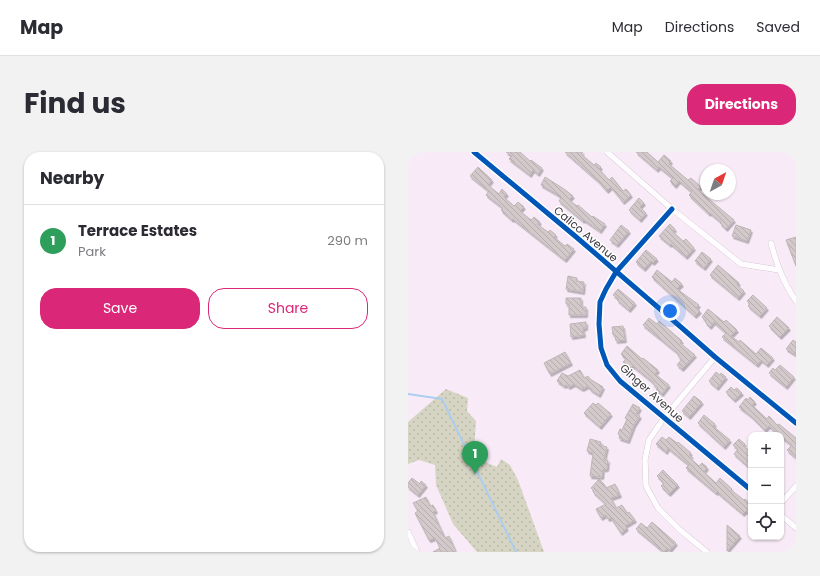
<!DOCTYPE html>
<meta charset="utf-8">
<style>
body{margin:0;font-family:Poppins,sans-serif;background:#f2f2f3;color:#2b2b33}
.controls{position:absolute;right:12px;bottom:12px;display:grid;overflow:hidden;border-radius:8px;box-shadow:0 1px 3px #0004}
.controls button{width:36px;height:36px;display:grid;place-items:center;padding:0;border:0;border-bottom:1px solid #e1e1e2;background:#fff;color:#2b2b33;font:20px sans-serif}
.compass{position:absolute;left:292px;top:12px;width:36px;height:36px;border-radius:50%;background:#fff;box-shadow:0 1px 3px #0004;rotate:40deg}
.you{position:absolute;left:262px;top:159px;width:14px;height:14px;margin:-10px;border:3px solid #fff;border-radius:50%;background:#1a73e8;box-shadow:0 0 0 6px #1a73e833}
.badge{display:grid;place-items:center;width:26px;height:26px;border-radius:50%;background:#db2777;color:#fff;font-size:13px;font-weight:700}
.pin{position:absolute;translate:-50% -33px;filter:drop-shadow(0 1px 2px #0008)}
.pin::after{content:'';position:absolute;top:21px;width:14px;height:12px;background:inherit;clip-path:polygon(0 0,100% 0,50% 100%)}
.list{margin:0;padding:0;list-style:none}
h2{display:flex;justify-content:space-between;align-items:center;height:52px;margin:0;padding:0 16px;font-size:17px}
h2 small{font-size:13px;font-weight:400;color:#7c7c81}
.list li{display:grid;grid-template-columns:26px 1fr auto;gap:12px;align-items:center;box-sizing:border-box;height:72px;padding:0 16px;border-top:1px solid #e1e1e2}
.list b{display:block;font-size:15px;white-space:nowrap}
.list p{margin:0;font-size:13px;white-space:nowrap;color:#7c7c81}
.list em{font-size:13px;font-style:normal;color:#7c7c81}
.actions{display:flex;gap:8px;padding:12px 16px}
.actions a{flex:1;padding:9px 0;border:1px solid #db2777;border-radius:16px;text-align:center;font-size:14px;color:#db2777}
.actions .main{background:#db2777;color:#fff}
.icon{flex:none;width:22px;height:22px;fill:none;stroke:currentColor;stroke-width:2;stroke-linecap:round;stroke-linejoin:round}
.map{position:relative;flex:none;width:388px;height:400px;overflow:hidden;border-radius:16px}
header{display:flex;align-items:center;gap:24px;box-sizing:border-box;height:56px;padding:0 20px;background:#fff;border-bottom:1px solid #e1e1e2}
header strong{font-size:19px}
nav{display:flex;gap:22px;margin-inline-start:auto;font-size:14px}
.intro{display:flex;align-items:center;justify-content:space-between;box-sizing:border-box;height:96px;padding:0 24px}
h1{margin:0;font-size:28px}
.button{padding:10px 18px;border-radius:16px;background:#db2777;color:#fff;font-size:14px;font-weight:700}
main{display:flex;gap:24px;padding:0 24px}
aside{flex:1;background:#fff;border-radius:16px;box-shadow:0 1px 3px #0004}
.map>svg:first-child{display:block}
</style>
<header>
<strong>Map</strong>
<nav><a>Map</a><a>Directions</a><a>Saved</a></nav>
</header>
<div class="intro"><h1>Find us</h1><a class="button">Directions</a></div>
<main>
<aside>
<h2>Nearby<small></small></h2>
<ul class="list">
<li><span class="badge" style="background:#2e9e5b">1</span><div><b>Terrace Estates</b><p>Park</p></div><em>290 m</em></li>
</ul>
<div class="actions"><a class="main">Save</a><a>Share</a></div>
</aside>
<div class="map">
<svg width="388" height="400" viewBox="0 0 388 400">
<defs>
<pattern id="green-dots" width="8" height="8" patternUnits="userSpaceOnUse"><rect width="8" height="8" fill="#d6d5c3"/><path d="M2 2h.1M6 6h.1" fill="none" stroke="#b9b7a9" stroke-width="1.8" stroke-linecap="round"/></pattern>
<pattern id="building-back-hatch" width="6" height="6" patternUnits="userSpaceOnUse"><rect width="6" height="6" fill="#d3c9ca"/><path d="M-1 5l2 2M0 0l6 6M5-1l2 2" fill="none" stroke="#b6adaf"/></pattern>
<filter id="shadow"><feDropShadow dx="1.5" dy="2.5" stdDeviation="0" flood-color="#0004"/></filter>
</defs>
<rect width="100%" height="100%" fill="#f8ebf7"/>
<!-- green -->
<path fill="url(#green-dots)" d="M38,237L60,246L59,259L68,269L66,299L75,309L89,315L93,307L102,313L110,328L136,400H69L45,372L28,333L27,313L11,308L0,312V270Z"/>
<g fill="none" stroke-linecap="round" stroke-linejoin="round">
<!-- stream -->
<path stroke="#aaceef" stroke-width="2" d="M0,242L34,247L108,400"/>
</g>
<!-- building -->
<path fill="url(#building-back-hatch)" stroke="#bfb6b7" filter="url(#shadow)" d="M98,0H112L122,9L123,8L134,16L130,22L125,18L122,23L101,7L104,4Z
M157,0H175L173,2L186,13L188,11L193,15L191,17L201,28L204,25L215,39L218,37L223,43L215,50L203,35L199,39L190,29Z
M228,0H239L250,10L256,3L263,9L261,12L280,28L283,26L293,35L290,38L326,68L318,77L312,71L313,70L302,61L301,62L281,43L284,40L271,29L267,34L262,29L265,26L251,15L249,18Z
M70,15L84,28L80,33L91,42L94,37L99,42L96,45L106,54L110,50L116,55L112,59L123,68L126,65L132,70L129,72L140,80L142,78L148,83L146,85L157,94L159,92L166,97L157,108L105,67L104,68L93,58L95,56L78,43L81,39L62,24Z
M137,25L156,37L165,44L161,48L169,54L170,53L184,65L185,64L197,72L192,79L176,68L175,69L151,49L153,46L149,42L133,33Z
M231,46L236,51L232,55L238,61L232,68L221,58Z
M262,72L267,77L265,80L275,89L278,87L286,96L278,105L263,92L262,93L251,84Z
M213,73L221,79L209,93L202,88Z
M328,73L343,78L339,89L324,84Z
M388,85V114L378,88Z
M238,98L249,107L245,111L243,109L236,117L228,110Z
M294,100L303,107L296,116L287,109Z
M310,113L331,131L329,133L336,139L330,146L302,123Z
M249,118L264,130L267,126L274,132L269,137L291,153L288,156L292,159L287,164L244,125Z
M160,124L169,126L168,129L176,130L175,140L158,137Z
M210,137L227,151L221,158L209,148L211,147L205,143Z
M345,143L359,156L352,164L340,154L342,152L339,149Z
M158,146H173V155H178V163H161V152H158Z
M300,157L316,170L318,168L329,178L323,184L331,190L332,188L348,202L353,196L365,206L359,213L353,208L349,213L314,185L318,181L306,170L302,175L297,170L298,169L294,165Z
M369,165L381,176L372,185L361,174Z
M241,166L249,172L251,169L274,189L272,191L287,203L274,217L269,213L274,207L270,204L271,202L235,173Z
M178,170V176H175L176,183L163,185L162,172Z
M215,174L217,188L208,189L207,183H205L204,175Z
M385,188L388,190V203L378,197Z
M219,194L234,207L235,206L250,218L247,222L261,233L254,242L248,238L250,236L245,232L246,231L225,214L223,216L215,210L218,207L213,202Z
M157,200L163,211L142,222L136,211Z
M372,213L386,225L378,235L361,221L365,216L367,218Z
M172,218L176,226L180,224L182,227L195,235L191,243L183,238L180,234L174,237L166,232L161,235L158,233L156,234L149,229L154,221L160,224Z
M308,220L312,223L313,221L318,225L309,236L301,229Z
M323,235L326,238L329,236L334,241L326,248L318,240Z
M286,244L294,250L281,265L274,259Z
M342,245L347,250L344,253L359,267L361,264L369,273L371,272L388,286V306L379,298L384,293L373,285V283H371L361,274L357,278L343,264L331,255L338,246L340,248Z
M185,251L188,253L190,251L203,262L192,275L176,261Z
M225,252L232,256L228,262L232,264L226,273L220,289L211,286L212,283L210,282L212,277L214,278L219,267L217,266Z
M296,263L307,272L305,274L322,288L316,295L290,271Z
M254,285L258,288L261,285L269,291L270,290L283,301L281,303L284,304L282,306L291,314L294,311L299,315L296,320L308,331L312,326L324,337L323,338L336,348L337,347L343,352V363L338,359L335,362L309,340L308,341L278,316L281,313L260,296L258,300L248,292Z
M182,287L193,290L192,293L199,295L196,308H200L199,317H195L194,325L182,324L185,301L179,299Z
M331,287L337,292L335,294L343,300V317L326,302L330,297L325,293Z
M255,318L270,333L261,342L253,334L256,331L249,324Z
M4,326L12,332L13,329L18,333L10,343L0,335V331Z
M191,327L196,332L198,336L207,332L212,343L203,346L208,356L214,353L219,361L221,360L227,368L217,374L219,376L213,381L203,366L200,367L198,363L193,366L188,357L198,352L185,340L186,339L183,336Z
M18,345L22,354L25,353L28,359L25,360L37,386L41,384L48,400H25L32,396L27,386L21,388L7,361L10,359L5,351Z
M244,370L268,391L262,398L259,396L256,400L228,377L233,371L239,376Z
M319,373L332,384L319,399Z"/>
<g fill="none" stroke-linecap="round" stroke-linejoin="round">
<!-- street casing -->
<g stroke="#bfb6be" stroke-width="6">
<path id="street" d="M66,0L167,84L274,176L307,205L388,271
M199,0L264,57L333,112L371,118
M264,57L208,120L198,137L192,150L191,172L193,196L199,213L212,229L343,338
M363,91C369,113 375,130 388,149
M373,351L388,334
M373,363L388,376
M0,380L9,400
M299,400L271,377L250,356L238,334L237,308L241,288L256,266L307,205"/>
</g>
<!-- street -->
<use href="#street" stroke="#fefcfe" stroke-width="5.5"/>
<!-- cycleway casing -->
<g stroke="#fff" stroke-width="8">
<path id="cycleway" d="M66,0L167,84L274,176L307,205L388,271
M264,57L208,120L198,137L192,150L191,172L193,196L199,213L212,229L343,338"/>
</g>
<!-- cycleway -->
<use href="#cycleway" stroke="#0057b8" stroke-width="5"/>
</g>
<g text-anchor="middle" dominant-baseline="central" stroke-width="3" stroke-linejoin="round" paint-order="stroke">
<!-- street labels -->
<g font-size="11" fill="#3e363e" stroke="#fff">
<text transform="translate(178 82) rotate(40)">Calico Avenue</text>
<text transform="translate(244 241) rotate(42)">Ginger Avenue</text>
</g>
</g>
</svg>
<div class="controls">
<button>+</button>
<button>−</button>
<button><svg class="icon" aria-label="locate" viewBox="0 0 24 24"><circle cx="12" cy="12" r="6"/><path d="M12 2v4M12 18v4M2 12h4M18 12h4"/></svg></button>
</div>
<svg class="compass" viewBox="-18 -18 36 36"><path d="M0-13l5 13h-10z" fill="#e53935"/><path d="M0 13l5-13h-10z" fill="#7c7c81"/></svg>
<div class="you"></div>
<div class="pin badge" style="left:67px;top:322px;background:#2e9e5b">1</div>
</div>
</main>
